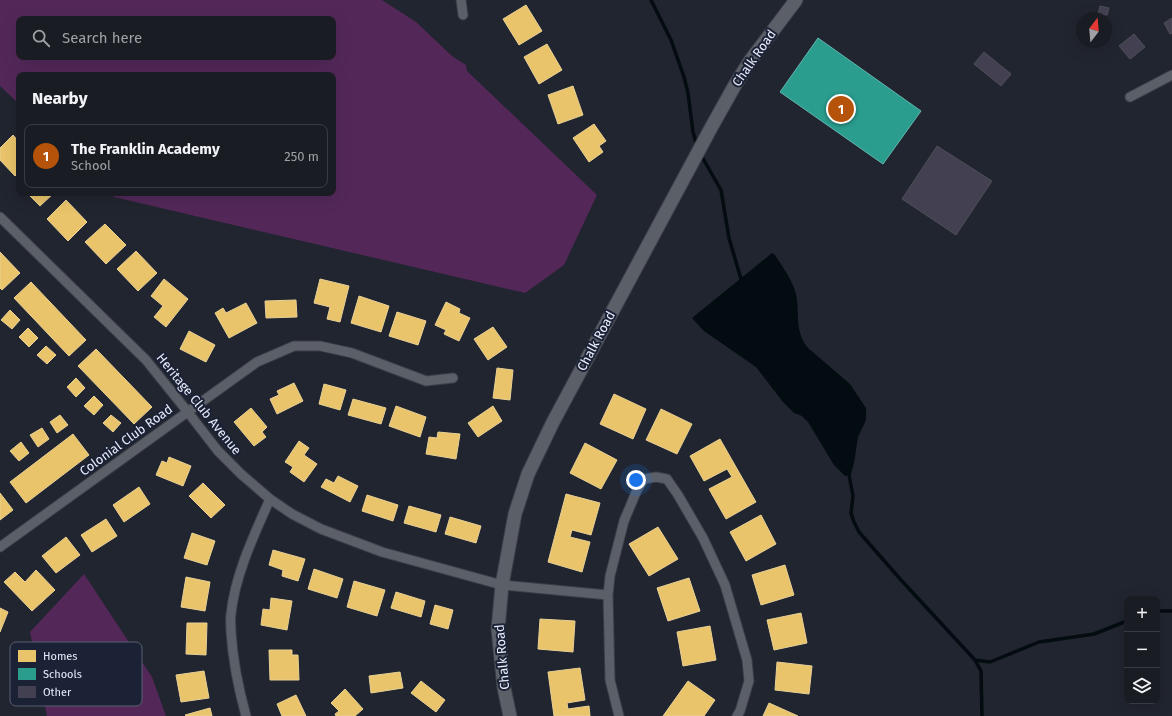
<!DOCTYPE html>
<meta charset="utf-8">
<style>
body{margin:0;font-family:"Fira Sans",sans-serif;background:#262930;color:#f1f3f6}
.controls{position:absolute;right:12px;bottom:12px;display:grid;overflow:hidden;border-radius:8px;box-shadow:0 4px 16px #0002}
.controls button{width:36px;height:36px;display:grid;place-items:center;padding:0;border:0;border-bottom:1px solid #373a41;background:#191c23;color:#f1f3f6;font:20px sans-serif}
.compass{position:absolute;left:1076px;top:12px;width:36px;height:36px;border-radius:50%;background:#191c23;box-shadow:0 4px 16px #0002;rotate:16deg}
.you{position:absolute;left:636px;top:480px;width:14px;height:14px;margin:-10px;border:3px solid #fff;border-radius:50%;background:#1a73e8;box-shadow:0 0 0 6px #1a73e833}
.badge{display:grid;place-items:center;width:26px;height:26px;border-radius:50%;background:#b45309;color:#fff;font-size:13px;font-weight:700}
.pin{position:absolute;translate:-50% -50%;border:2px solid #fff;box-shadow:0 1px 4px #0006}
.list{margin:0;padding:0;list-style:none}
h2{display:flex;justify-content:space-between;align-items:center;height:52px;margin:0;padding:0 16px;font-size:17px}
h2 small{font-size:13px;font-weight:400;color:#9fa1a6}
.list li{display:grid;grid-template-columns:26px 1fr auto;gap:12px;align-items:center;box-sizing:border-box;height:64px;margin:0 8px 8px;padding:0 8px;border:1px solid #373a41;border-radius:8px}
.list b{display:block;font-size:15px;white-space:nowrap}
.list p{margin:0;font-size:13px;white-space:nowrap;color:#9fa1a6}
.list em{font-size:13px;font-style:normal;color:#9fa1a6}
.icon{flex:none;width:22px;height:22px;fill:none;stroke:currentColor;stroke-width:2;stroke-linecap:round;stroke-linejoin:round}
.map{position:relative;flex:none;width:1172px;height:716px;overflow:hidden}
.search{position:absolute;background:#191c23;box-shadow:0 4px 16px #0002;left:16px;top:16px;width:320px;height:44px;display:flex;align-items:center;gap:10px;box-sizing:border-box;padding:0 14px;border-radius:8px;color:#9fa1a6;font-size:15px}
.panel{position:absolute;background:#191c23;box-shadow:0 4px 16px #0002;left:16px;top:72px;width:320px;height:124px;border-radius:8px}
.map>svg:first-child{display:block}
</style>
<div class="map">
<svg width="1172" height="716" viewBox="0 0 1172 716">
<rect width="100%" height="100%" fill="#21252f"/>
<!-- green -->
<path fill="#532859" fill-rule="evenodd" d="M0,0H382L416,22L452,56L466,65L467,71L597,195L564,265L525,293L114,197L110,193H333V75H19V104L0,86ZM19,19H333V57H19Z
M84,574L152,677L166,716H47L30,632Z"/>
<!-- water -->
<path fill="#030c10" d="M772,253L775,255C783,268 792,279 796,294C800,313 794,331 808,348L850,384L866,408V420L858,437L854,463L851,474L845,476L834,465L808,422L802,416L794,413L783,402L756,367L704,331L692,318Z"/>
<!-- homes -->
<path fill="#e9c46a" stroke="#e8d096" d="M526,5L542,31L519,45L503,19Z
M547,44L562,70L539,84L524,57Z
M573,86L583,115L558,124L548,95Z
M594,124L606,141L599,146L603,152L589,162L573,138Z
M13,135L19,142V172L15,176L0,160V148Z
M27,193H54L40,206Z
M66,200L87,222L68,241L47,219Z
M105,224L126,245L106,264L85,242Z
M136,251L157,273L138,291L117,269Z
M0,252L20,273L2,290L0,288Z
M164,279L188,299L166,327L154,317L163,306L151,296Z
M320,279L349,286L340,322L327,319L330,307L314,303Z
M31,282L86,340L69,356L14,298Z
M359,296L389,306L381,332L351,323Z
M296,300L297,317L266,318L265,301Z
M446,302L460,309L459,313L470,318L459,341L444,334L446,330L435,325Z
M246,303L257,323L229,338L215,313L223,308L226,313Z
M10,310L20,320L12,329L1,320Z
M397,312L426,321L418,345L389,336Z
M493,327L507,347L488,360L474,339Z
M28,328L38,338L29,347L19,337Z
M189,331L215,345L206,362L180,349Z
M46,346L56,355L47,364L37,355Z
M96,349L152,407L134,424L78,366Z
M497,368L513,370L510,400L493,398Z
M76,378L85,388L76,397L67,387Z
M294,383L303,401L277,414L270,399L279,395L277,391Z
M324,384L346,390L340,410L319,404Z
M614,394L646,409L633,439L600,424Z
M94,396L103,405L94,415L84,406Z
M353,399L386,408L381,424L348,415Z
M396,406L426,417L420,437L389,426Z
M493,406L502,421L478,437L468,423Z
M251,408L267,427L262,432L266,437L254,446L234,422Z
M661,409L692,424L677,454L646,440Z
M60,415L68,425L57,433L50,422Z
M111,415L121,423L113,432L103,423Z
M42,428L49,439L38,447L30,435Z
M438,432L460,434L456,459L426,454L429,437L437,438Z
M73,434L89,455L26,503L10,482Z
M720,439L756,502L726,519L709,489L732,477L727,469L704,481L690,456Z
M299,441L309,448L304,455L317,464L304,482L290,472L293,467L285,462Z
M21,442L29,453L19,461L10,451Z
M585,443L617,460L601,489L570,473Z
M169,457L191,466L183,486L156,475L162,461L167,463Z
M338,476L358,486L350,502L321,487L326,479L334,483Z
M203,483L225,505L211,518L189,496Z
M139,487L150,504L124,522L113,505Z
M0,493L13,510L0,520Z
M566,494L600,503L591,535L572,530L570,537L590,542L582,572L548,562Z
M367,495L398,505L393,521L362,511Z
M409,506L441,515L436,532L404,523Z
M761,515L776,544L746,561L730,532Z
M450,517L481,526L476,543L445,534Z
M106,519L117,536L92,552L81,535Z
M658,527L678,559L649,576L629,544Z
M192,533L215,541L207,565L184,558Z
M66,537L80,555L56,573L42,556Z
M273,550L305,559L298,581L282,576L283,570L269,565Z
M785,565L794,595L761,605L752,575Z
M314,569L343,579L337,598L308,589Z
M36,570L55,590L32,611L4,582L15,572L25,582Z
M186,577L210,582L205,611L181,607Z
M689,578L700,611L668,621L657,588Z
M354,581L385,590L377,616L347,607Z
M396,592L425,601L421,617L391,608Z
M271,598L292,601L287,630L261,625L263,609L270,610Z
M435,605L453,610L448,629L430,624Z
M0,608L8,612L0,632Z
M801,613L807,643L774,650L767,620Z
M540,619L575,621L573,652L538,649Z
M187,623H207L206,655L186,654Z
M710,626L716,660L683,666L677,632Z
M269,650H292V655H298L299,680H270Z
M777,662L812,666L809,694L775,690Z
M580,668L585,700L567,703L568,709L589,706L590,716H554L548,672Z
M204,671L209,698L181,702L176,675Z
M400,672L403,688L371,693L369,676Z
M421,681L445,700L436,712L411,693Z
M688,681L715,700L704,716H663Z
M345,689L363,709L355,716H336L335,714L339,711L331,703Z
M296,695L306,716H282L277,704Z
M769,703L798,716H763Z
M210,708L212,716H186L185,715Z"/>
<!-- schools -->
<path fill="#2a9d8f" stroke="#63b5af" d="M818,38L921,111L883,164L780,92Z"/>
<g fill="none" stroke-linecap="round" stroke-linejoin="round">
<!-- stream -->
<path stroke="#030c10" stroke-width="3.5" d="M651,0L671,40L684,77L688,93L693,132L697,146
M701,155L721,190L729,238L741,279L743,282
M847,472L849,475L853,496L851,513L854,522L859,532L901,580L975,660L981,671L982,716
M1157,611H1172
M975,660L990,662L1039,642L1094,634L1127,621"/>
</g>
<!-- building -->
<path fill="#434052" stroke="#4e4f58" d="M1100,6L1109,8L1107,15L1098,14Z
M1172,18V33L1170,34L1164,23Z
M1134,34L1145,47L1130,59L1119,46Z
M984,52L1011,74L1001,86L974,64Z
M937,146L992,181L956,235L902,199Z"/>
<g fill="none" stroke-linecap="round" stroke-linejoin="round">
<!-- street casing -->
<g stroke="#3c3f48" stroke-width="11">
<path id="street" d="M461,0L463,15
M1130,97L1172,75
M0,217L146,360L187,411L218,451L241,474L270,499L292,514L321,529L382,552L502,585L608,595
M0,547L257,362L294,346H320L352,353L426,381L453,378
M246,716C238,687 233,662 231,632C231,626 230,620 231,614C235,575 254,535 270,499
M619,716L610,680L608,595L610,576L624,521L637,490L644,479L656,477L667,479L678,495L703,538L725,585L747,660L749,681L740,711L737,716"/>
</g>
<!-- secondary casing -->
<g stroke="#3c3f48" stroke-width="15">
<path id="secondary" d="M510,716L504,688L498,629L502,585L515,514L528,474L553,422L712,126L735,85L750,61L796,0"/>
</g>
<!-- street -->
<use href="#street" stroke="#5b5f67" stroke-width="9"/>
<!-- secondary -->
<use href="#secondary" stroke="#5b5f67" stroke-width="13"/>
</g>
<g text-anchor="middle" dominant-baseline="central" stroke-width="4" stroke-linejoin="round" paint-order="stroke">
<!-- street labels -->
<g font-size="13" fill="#e7edfb" stroke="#1b2235">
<text transform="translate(754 58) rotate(-55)">Chalk Road</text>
<text transform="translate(596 341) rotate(-62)">Chalk Road</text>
<text transform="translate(199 404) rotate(51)">Heritage Club Avenue</text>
<text transform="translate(126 440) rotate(-36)">Colonial Club Road</text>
<text transform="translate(502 657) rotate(-95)">Chalk Road</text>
</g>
</g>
<!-- legend -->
<rect x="10" y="642" width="132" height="64" rx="6" fill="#1b2235" stroke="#585f70" stroke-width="1"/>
<rect x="18" y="650" width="18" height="12" fill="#e9c46a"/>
<rect x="18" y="668" width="18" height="12" fill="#2a9d8f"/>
<rect x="18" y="686" width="18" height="12" fill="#434052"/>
<g font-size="11" fill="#e7edfb">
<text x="43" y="660">Homes</text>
<text x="43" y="678">Schools</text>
<text x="43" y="696">Other</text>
</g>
</svg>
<div class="controls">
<button>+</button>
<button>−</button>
<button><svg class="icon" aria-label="layers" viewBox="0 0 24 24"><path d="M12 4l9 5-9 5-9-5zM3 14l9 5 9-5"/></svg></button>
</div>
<svg class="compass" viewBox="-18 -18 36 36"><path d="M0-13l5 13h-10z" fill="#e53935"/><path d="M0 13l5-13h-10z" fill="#9fa1a6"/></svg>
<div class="you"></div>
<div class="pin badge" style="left:841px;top:109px">1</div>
<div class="search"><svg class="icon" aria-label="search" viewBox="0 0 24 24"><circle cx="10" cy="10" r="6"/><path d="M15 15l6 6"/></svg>Search here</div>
<section class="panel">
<h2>Nearby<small></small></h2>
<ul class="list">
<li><span class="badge">1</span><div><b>The Franklin Academy</b><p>School</p></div><em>250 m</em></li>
</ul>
</section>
</div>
